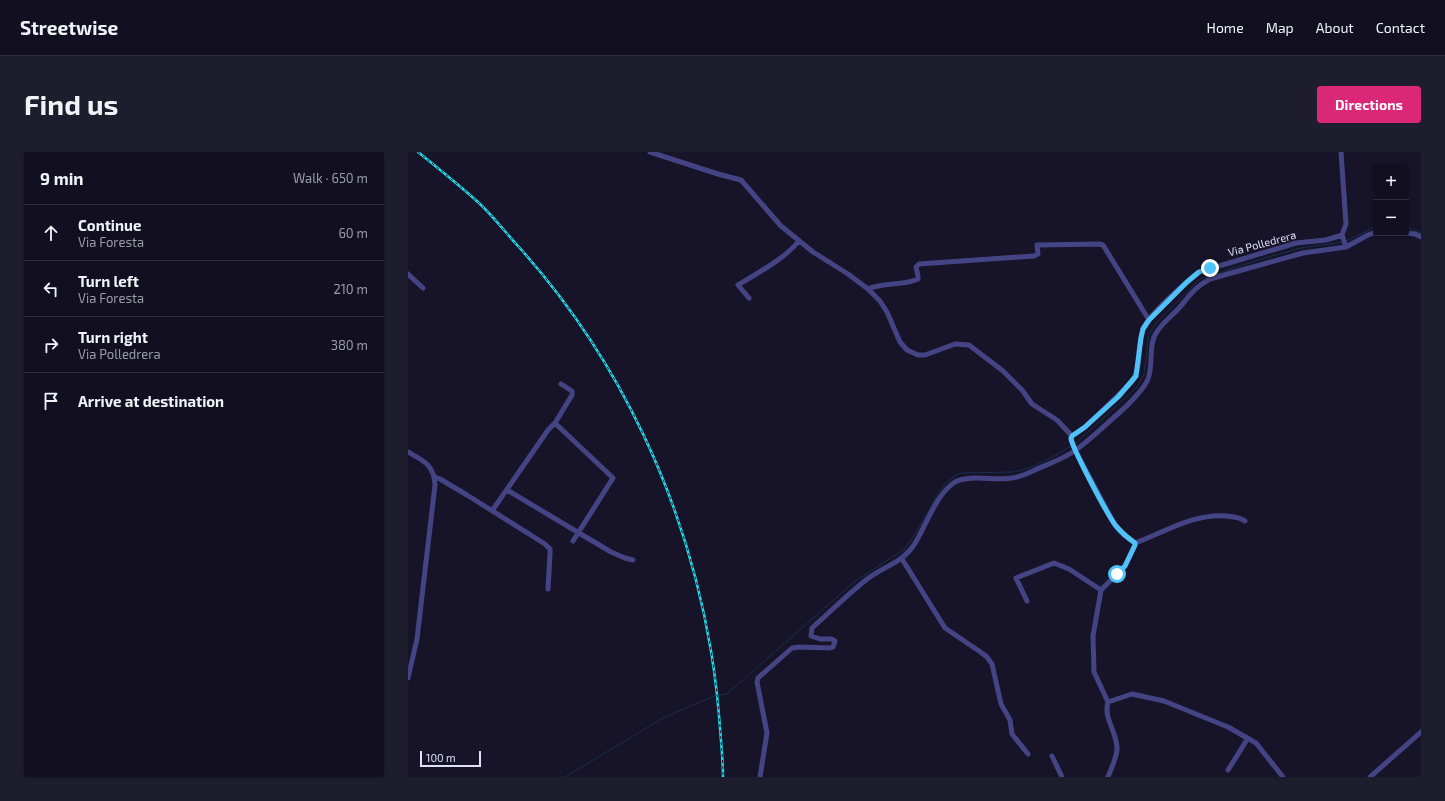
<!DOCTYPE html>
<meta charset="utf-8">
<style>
body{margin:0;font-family:"Exo 2",sans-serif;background:#1e1d2d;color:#f1f3f6}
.controls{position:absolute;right:12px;top:12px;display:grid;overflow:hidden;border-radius:4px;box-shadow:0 1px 3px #0004}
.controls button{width:36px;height:36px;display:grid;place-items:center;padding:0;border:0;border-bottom:1px solid #302f3e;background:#110f20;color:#f1f3f6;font:20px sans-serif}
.scale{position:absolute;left:12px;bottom:10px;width:61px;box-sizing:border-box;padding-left:4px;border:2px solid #e2dffc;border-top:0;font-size:11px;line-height:14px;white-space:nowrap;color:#e2dffc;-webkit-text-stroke:3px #17142a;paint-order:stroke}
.stop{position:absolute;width:12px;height:12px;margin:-9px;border:3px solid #4fc3f7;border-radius:50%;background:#fff}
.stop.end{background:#4fc3f7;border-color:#fff;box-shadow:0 1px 4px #0008}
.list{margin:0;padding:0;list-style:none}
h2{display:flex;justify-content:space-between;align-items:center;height:52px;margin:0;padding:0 16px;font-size:17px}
h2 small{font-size:13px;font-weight:400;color:#9c9ca5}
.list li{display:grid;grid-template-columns:26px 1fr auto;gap:12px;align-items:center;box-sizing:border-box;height:56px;padding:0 16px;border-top:1px solid #302f3e}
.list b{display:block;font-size:15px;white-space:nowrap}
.list p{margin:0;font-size:13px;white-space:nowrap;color:#9c9ca5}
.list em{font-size:13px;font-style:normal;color:#9c9ca5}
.icon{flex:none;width:22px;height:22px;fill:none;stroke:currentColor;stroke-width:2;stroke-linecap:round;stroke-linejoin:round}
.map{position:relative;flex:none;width:1013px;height:625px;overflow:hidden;border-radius:4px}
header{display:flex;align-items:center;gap:24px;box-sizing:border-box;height:56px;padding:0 20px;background:#110f20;border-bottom:1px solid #302f3e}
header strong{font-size:19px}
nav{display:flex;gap:22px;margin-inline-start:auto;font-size:14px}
.intro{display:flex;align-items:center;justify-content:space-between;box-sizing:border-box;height:96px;padding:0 24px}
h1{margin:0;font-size:28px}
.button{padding:10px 18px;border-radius:4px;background:#db2777;color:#fff;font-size:14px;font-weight:700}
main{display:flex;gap:24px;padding:0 24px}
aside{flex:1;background:#110f20;border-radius:4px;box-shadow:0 1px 3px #0004}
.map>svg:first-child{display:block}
</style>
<header>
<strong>Streetwise</strong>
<nav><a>Home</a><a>Map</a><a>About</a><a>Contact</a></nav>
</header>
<div class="intro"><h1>Find us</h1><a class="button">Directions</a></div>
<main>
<aside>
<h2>9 min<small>Walk · 650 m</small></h2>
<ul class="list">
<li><svg class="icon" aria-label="ahead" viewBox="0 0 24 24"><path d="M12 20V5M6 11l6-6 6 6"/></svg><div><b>Continue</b><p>Via Foresta</p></div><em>60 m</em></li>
<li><svg class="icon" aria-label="left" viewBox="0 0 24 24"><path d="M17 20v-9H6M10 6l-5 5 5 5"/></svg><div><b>Turn left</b><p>Via Foresta</p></div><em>210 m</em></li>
<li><svg class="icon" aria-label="right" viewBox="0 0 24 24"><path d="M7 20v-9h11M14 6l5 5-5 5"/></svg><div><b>Turn right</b><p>Via Polledrera</p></div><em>380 m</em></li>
<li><svg class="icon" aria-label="arrive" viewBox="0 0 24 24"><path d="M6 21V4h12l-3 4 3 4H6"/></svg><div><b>Arrive at destination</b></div></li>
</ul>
</aside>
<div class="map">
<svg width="1013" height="625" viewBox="0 0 1013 625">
<rect width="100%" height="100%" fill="#17142a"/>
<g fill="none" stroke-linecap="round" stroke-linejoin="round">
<!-- stream -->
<path stroke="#172f4f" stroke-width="1" d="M998,75L1013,81
M938,89L968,75
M667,292L729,235L736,222L741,182L748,171L792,127L857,106L893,96L935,90
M157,625L255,566L306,544L319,542L446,430L497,397L509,379L531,340L538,331L548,323L554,321L605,320C625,317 645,305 663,294"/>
<!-- minor -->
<path stroke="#444484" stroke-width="5" d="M242,0L310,22L333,28L373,74L405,100L440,122L460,137L472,149L479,160L492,190L499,198L510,203H517L547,192L561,193L595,219L614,238L624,252L649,268L664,284
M998,81L1007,82L1013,85
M934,83L938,95
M0,122L15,136
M460,137C476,130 495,134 510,127V124L508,115L511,112L626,104L630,102L629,93H630L691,92L695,93L741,168
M341,146L330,133C351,120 375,108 391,89
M147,271L205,326L165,389
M664,284L677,275L723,231C735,215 728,195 735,177C741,162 777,131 791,120L888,91L918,88L934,83L938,72L933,0
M664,284L663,288L667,298L707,373L716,383L727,391V393L717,414L693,438L685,484L686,520L700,550C695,567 710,581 709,598C708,607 703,617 700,625
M0,300C16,309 26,313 27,333L9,487L0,526
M27,325L32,327L59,343L137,392L142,397V402L140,437
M99,338L203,400L217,406L225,408
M84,359L140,278L147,271L164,243V239L153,232
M727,391C757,380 786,361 819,364C826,365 832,365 837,369
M494,407L537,476L571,499L579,505L584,512L593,552L602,568L604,582L620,602
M619,449L608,426L646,411L661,417L693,438
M700,550L724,542L756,549L820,575L848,591L875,625
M644,604L654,625
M820,618L840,586
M352,625L359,581L349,530L350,526L384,496L392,495L422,496L425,495L427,489L424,487H412L403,484L404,476C422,460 439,443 458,428C474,415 494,411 506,393C518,374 528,342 547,330C562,322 587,329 604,326C613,325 621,321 629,317C641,312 654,307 665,300C681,289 696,274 711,261C719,254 737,236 740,227C745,214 741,198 746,185C751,173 763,165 772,155C782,143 787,135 802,127L895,101L938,95L960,83L968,80
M962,625L1013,580"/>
<!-- rail casing -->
<g stroke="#1fdce9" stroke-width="2.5">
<path id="rail" d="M10,0C30,16 51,33 71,51C85,64 97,80 110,94C212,207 278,349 303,499C308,529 311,559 313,589C314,601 315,613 315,625"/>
</g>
<!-- rail -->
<use href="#rail" stroke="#17142a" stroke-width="1" stroke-dasharray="3" stroke-linecap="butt"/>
</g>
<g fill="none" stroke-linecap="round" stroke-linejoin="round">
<!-- route -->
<path stroke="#4fc3f7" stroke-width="5" d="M709,422L717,414L727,393V391C720,386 714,381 708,374C700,364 664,296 663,286L664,284L677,275L710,245L728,224L733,186L735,177L741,168L779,130L791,120L802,116"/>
</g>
<g text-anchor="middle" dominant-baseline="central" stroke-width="3" stroke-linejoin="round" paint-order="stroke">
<!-- street labels -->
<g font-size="11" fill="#e2dffc" stroke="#17142a">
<text transform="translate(854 91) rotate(-15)">Via Polledrera</text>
</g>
</g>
</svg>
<div class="controls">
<button>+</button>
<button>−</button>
</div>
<div class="scale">100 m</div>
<div class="stop" style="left:709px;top:422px"></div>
<div class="stop end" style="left:802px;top:116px"></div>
</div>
</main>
